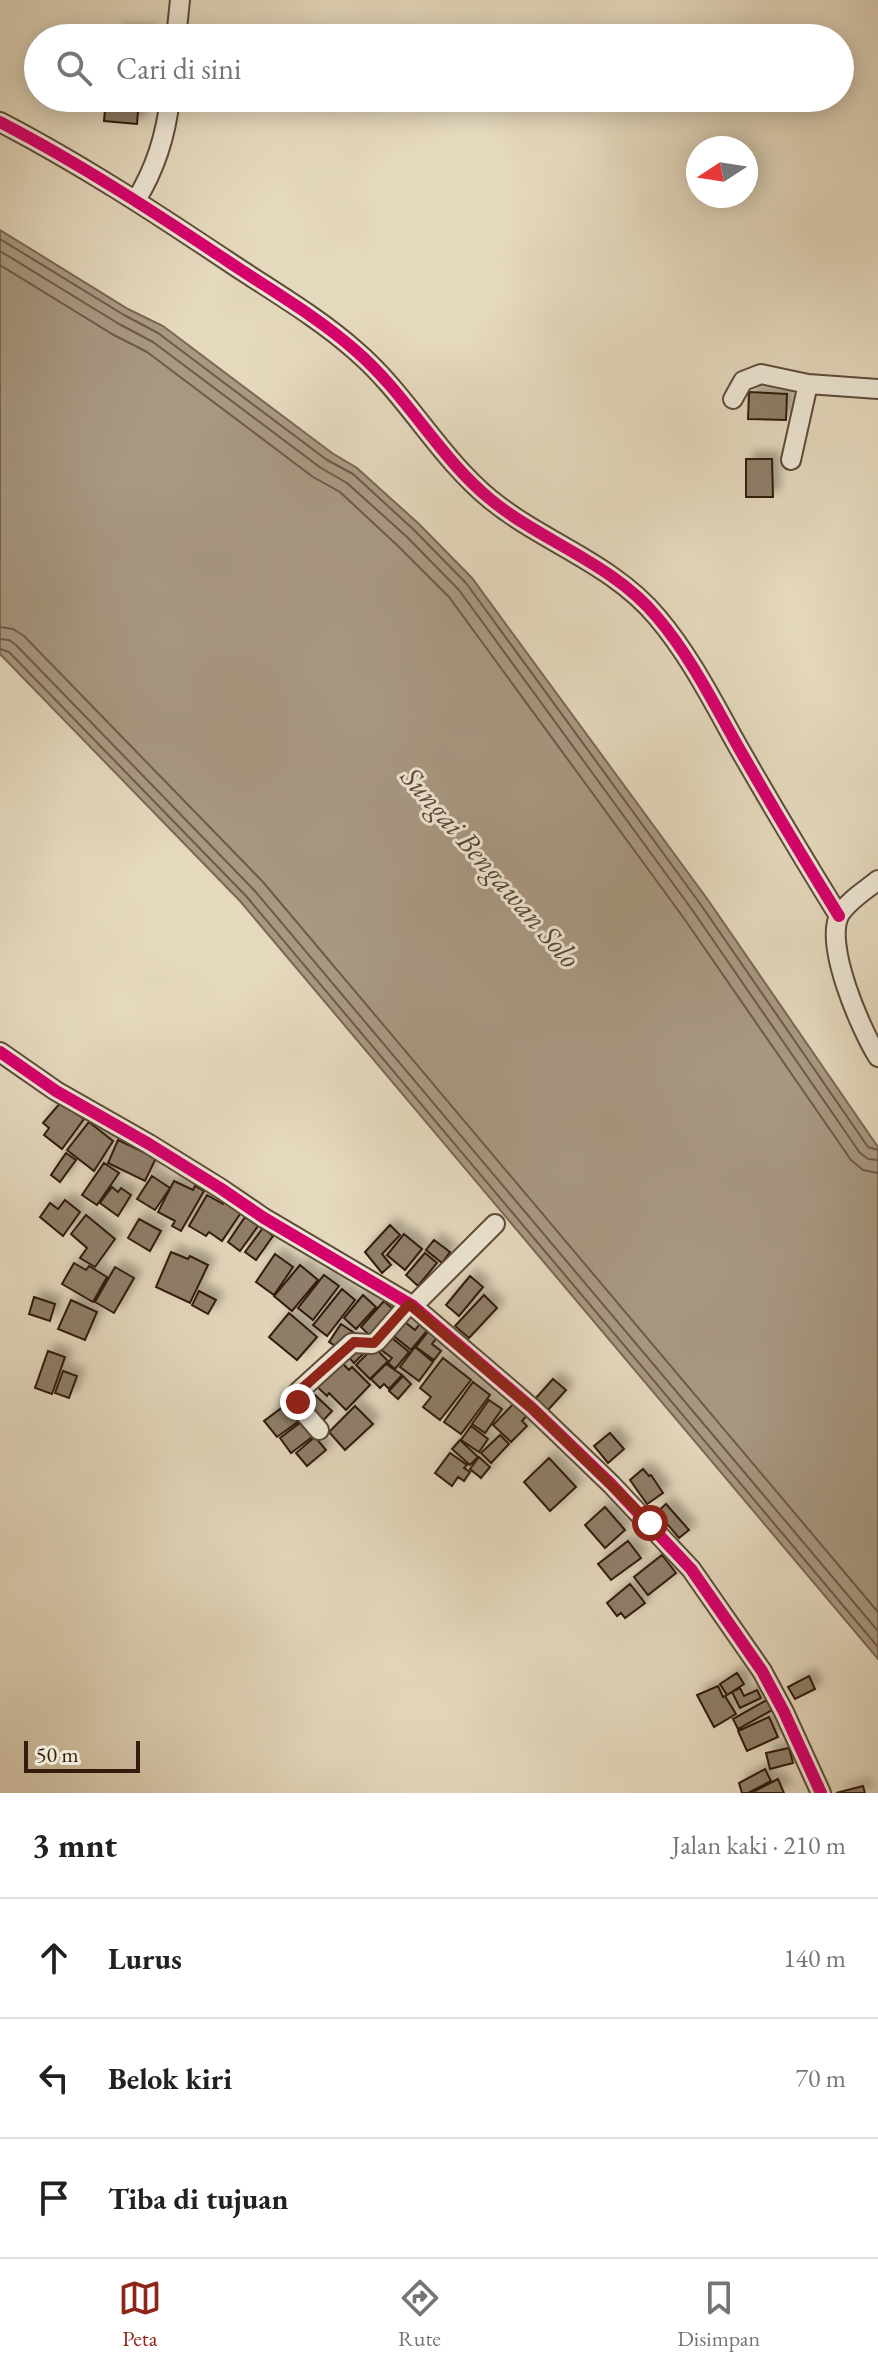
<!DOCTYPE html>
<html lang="id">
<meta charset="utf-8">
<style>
body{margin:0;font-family:"EB Garamond",serif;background:#f2f2f2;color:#202124}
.compass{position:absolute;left:686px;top:136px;width:72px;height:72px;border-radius:50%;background:#fff;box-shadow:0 4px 20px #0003;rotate:258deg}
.scale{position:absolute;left:24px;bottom:20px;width:116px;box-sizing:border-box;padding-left:8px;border:4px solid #331c0e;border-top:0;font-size:22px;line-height:28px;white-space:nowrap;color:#331c0e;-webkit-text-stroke:6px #ede6d4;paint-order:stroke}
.stop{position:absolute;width:24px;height:24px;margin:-18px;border:6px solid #8f2418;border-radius:50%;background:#fff}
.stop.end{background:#8f2418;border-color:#fff;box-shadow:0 2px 8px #0008}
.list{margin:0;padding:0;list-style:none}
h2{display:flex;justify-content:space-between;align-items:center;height:104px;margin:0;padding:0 32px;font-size:34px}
h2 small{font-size:26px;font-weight:400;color:#757577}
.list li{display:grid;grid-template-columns:52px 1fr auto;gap:24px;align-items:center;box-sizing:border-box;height:120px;padding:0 32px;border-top:2px solid #e0e0e0}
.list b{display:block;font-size:30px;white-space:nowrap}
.list em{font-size:26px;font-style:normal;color:#757577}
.icon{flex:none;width:44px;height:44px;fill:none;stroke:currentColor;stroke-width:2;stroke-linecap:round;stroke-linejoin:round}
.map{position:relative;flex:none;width:878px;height:1793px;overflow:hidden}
.search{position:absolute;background:#fff;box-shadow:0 4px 20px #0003;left:24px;right:24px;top:24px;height:88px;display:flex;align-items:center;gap:20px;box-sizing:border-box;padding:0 28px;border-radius:44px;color:#757577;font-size:30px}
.sheet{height:464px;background:#fff}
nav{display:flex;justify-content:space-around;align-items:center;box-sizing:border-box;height:112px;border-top:2px solid #e0e0e0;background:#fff;font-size:22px;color:#757577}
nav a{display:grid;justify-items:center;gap:4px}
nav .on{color:#8f2418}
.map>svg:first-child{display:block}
</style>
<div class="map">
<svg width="878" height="1793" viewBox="0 0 878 1793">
<defs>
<filter id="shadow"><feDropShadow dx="7" dy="-7" stdDeviation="4" flood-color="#0004"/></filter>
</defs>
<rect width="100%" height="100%" fill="#e4d8bd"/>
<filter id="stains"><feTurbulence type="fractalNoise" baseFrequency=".0025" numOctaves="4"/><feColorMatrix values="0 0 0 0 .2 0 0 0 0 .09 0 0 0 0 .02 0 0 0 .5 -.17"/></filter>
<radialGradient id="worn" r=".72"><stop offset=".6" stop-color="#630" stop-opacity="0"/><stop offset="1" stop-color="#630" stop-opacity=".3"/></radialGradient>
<!-- water -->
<path fill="#a89882" stroke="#796654" stroke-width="2" d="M0,230L128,309L163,326L332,453L357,468L419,524L472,578L708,900L878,1147V1659L240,901L0,654Z"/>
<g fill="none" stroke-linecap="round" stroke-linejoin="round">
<!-- shore -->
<path stroke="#6e5a48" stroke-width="2" d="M0,239L124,315L158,333L327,460L353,474L414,530L466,583L701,905L868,1147L878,1150
M0,251L119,324L153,342L321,468L347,483L407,537L459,590L693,911L860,1153L868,1159L878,1160
M0,265L112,334L147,352L313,477L340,492L398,546L449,597L683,917L851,1160L863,1170L878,1173
M0,627L13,629L24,636L263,882L878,1612
M0,639L9,640L16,645L254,890L878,1631
M0,649L9,652L246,896L878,1647"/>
</g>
<!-- building -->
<path fill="#8f7e69" stroke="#331c0e" stroke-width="2" filter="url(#shadow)" d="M116,32L149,33V38H116Z
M106,98H139L137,124L104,121Z
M749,392L787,394L786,420L748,419Z
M746,459H772L773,497H746Z
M61,1102L84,1119L62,1149L44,1135L49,1128L43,1123Z
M89,1122L113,1141L94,1171L67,1150Z
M118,1140L156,1158L145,1181L108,1163Z
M66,1153L76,1160L60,1182L51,1175Z
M104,1163L119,1173L97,1205L82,1195Z
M152,1176L170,1188L155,1210L137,1199Z
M174,1181L193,1190L195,1186L204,1191L181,1231L172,1226L175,1221L158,1212Z
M112,1187L118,1192L121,1188L131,1195L118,1216L100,1203Z
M207,1195L223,1204L227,1197L244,1208L222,1241L209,1232L206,1236L189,1226Z
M65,1200L80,1212L63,1236L40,1217L50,1203L58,1209Z
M86,1215L115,1239L95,1267L80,1258L87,1248L71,1234Z
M245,1217L258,1226L240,1251L228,1242Z
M139,1219L161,1231L150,1251L128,1238Z
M390,1225L400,1235L382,1254L391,1265L382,1273L365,1252Z
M263,1228L273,1236L256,1260L245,1252Z
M404,1234L422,1249L405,1270L387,1255Z
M434,1240L450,1252L442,1263L426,1250Z
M171,1252L188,1259L190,1256L208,1265L190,1303L156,1287Z
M425,1253L437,1263L418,1286L406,1275Z
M275,1254L293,1267L274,1295L256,1282Z
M74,1263L86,1270L89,1266L107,1277L93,1302L62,1284Z
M300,1265L318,1280L292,1311L274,1296Z
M115,1267L134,1278L114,1313L95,1302Z
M324,1275L339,1286L313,1320L298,1308Z
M470,1276L483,1287L459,1316L446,1305Z
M342,1289L355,1300L327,1336L313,1325Z
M199,1291L216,1300L208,1314L192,1305Z
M363,1295L376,1307L356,1329L344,1318Z
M484,1295L497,1308L469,1338L455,1326Z
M34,1297L55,1304L50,1321L29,1314Z
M71,1300L97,1312L85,1340L58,1329Z
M384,1301L396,1312L373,1339L361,1327Z
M289,1313L317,1337L297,1360L269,1337Z
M400,1318L415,1330L422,1321L430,1327L411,1350L389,1332Z
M341,1324L353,1332L342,1350L329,1342Z
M431,1328L439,1335L432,1344L441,1351L434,1360L416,1347Z
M386,1333L409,1352L395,1369L388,1363L392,1358L376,1346Z
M354,1343L364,1353L354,1363L344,1352Z
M374,1347L388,1361L370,1379L356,1365Z
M415,1347L433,1362L419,1381L400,1367Z
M48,1351L65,1357L52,1394L35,1388Z
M443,1358L471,1380L440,1420L423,1407L431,1397L420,1388Z
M338,1359L349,1370L352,1367L370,1385L346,1410L329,1393L327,1396L314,1384Z
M386,1364L402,1375L389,1389L384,1384L380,1388L371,1379Z
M63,1371L77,1376L69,1398L55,1393Z
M403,1376L411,1384L398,1399L389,1391Z
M553,1379L566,1390L548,1410L535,1399Z
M473,1382L490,1395L461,1434L444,1422Z
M315,1395L332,1411L320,1424L304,1407Z
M489,1400L502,1409L485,1433L472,1424Z
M291,1401L303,1418L277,1437L264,1421Z
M515,1402L529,1413L522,1421L527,1426L511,1442L493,1425Z
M355,1406L373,1424L345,1450L329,1432Z
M301,1422L312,1437L291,1453L280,1438Z
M471,1426L488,1439L479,1452L461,1440Z
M610,1433L624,1449L608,1463L594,1446Z
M500,1435L509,1444L491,1463L481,1453Z
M315,1437L326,1450L307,1466L296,1453Z
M460,1440L478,1457L470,1465L452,1449Z
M450,1453L467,1465L464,1468L470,1472L464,1481L458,1477L452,1486L435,1473Z
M479,1457L490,1467L481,1478L470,1469Z
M549,1458L576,1487L550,1511L524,1482Z
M643,1469L649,1476L651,1475L663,1493L647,1504L630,1480Z
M666,1504L689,1530L679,1538L657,1512Z
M605,1507L625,1530L605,1548L585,1525Z
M628,1541L641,1558L611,1580L598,1564Z
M662,1555L676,1573L648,1595L634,1577Z
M630,1584L645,1603L625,1618L621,1613L617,1616L607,1603Z
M737,1673L744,1684L727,1695L720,1684Z
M809,1676L815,1689L795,1699L788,1687Z
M718,1686L723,1697L725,1696L736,1714L714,1727L697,1695Z
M740,1688L744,1696L757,1690L761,1698L740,1708L732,1692Z
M767,1700L772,1710L738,1729L733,1719Z
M769,1717L778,1737L747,1751L738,1731Z
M789,1748L793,1763L770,1769L766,1753Z
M765,1769L771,1781L748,1793H742L739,1783Z
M778,1779L784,1793H751Z
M863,1786L865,1793H836Z"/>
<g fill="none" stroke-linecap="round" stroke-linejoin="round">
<!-- minor casing -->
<g stroke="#5f4b3a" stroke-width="22">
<path id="minor" d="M176,38L180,0
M0,122C81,164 157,214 232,264C274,292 319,318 356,351C407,395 438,456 490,499C542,542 612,563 657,617C691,657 714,704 740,750C772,806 805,861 839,916
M136,200C156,168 166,135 170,98
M733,399L743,381L761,374L808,384L878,389
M791,460L808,384
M878,880C866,890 849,900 840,914C823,943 861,1030 878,1057
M0,1052L56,1091L149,1144L220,1188L264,1218L413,1306L532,1408L611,1484L691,1569L762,1671L784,1712L821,1793
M413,1306L495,1224
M319,1430L301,1409L298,1392L352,1343L372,1344L377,1341L409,1304"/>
</g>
<!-- minor -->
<use href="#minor" stroke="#ede6d4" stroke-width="18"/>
<!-- cycleway casing -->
<g stroke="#ede6d4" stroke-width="17">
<path id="cycleway" d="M0,122C81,164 157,214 232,264C274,292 319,318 356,351C407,395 438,456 490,499C542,542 612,563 657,617C691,657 714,704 740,750C772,806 805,861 839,916
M0,1052L56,1091L149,1144L220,1188L264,1218L413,1306L532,1408L611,1484L691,1569L762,1671L784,1712L821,1793"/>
</g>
<!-- cycleway -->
<use href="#cycleway" stroke="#d6006c" stroke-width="12"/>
</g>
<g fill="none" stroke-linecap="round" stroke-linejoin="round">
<!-- route -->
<path stroke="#8f2418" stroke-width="10" d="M298,1402V1392L354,1342L374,1343L409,1304L532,1408L650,1523"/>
</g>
<g text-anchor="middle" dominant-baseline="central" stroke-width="6" stroke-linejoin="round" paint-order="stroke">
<!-- water labels -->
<g font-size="30" font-style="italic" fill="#5c4737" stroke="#ede6d4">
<text transform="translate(491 867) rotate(49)">Sungai Bengawan Solo</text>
</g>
</g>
<rect width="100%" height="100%" filter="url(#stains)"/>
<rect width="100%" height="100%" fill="url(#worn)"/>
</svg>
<svg class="compass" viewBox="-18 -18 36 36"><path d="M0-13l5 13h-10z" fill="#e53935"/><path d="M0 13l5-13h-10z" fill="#757577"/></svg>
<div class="scale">50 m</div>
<div class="stop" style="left:650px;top:1523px"></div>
<div class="stop end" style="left:298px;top:1402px"></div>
<div class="search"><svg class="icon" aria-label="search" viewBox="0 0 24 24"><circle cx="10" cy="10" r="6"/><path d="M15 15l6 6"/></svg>Cari di sini</div>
</div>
<section class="sheet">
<h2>3 mnt<small>Jalan kaki · 210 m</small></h2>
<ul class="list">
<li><svg class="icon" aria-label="ahead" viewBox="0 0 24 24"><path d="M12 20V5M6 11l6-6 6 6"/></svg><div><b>Lurus</b></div><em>140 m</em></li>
<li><svg class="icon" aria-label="left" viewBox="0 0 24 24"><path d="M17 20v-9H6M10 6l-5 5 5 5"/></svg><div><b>Belok kiri</b></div><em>70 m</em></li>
<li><svg class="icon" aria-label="arrive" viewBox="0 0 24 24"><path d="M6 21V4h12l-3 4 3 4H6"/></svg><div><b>Tiba di tujuan</b></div></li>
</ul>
</section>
<nav>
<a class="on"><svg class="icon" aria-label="map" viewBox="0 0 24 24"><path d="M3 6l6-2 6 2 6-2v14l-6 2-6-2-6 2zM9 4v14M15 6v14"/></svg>Peta</a>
<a><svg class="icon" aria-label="directions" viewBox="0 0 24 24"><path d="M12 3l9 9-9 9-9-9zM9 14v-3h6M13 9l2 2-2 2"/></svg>Rute</a>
<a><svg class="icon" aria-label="saved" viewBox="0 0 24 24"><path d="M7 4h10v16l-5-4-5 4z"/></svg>Disimpan</a>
</nav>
